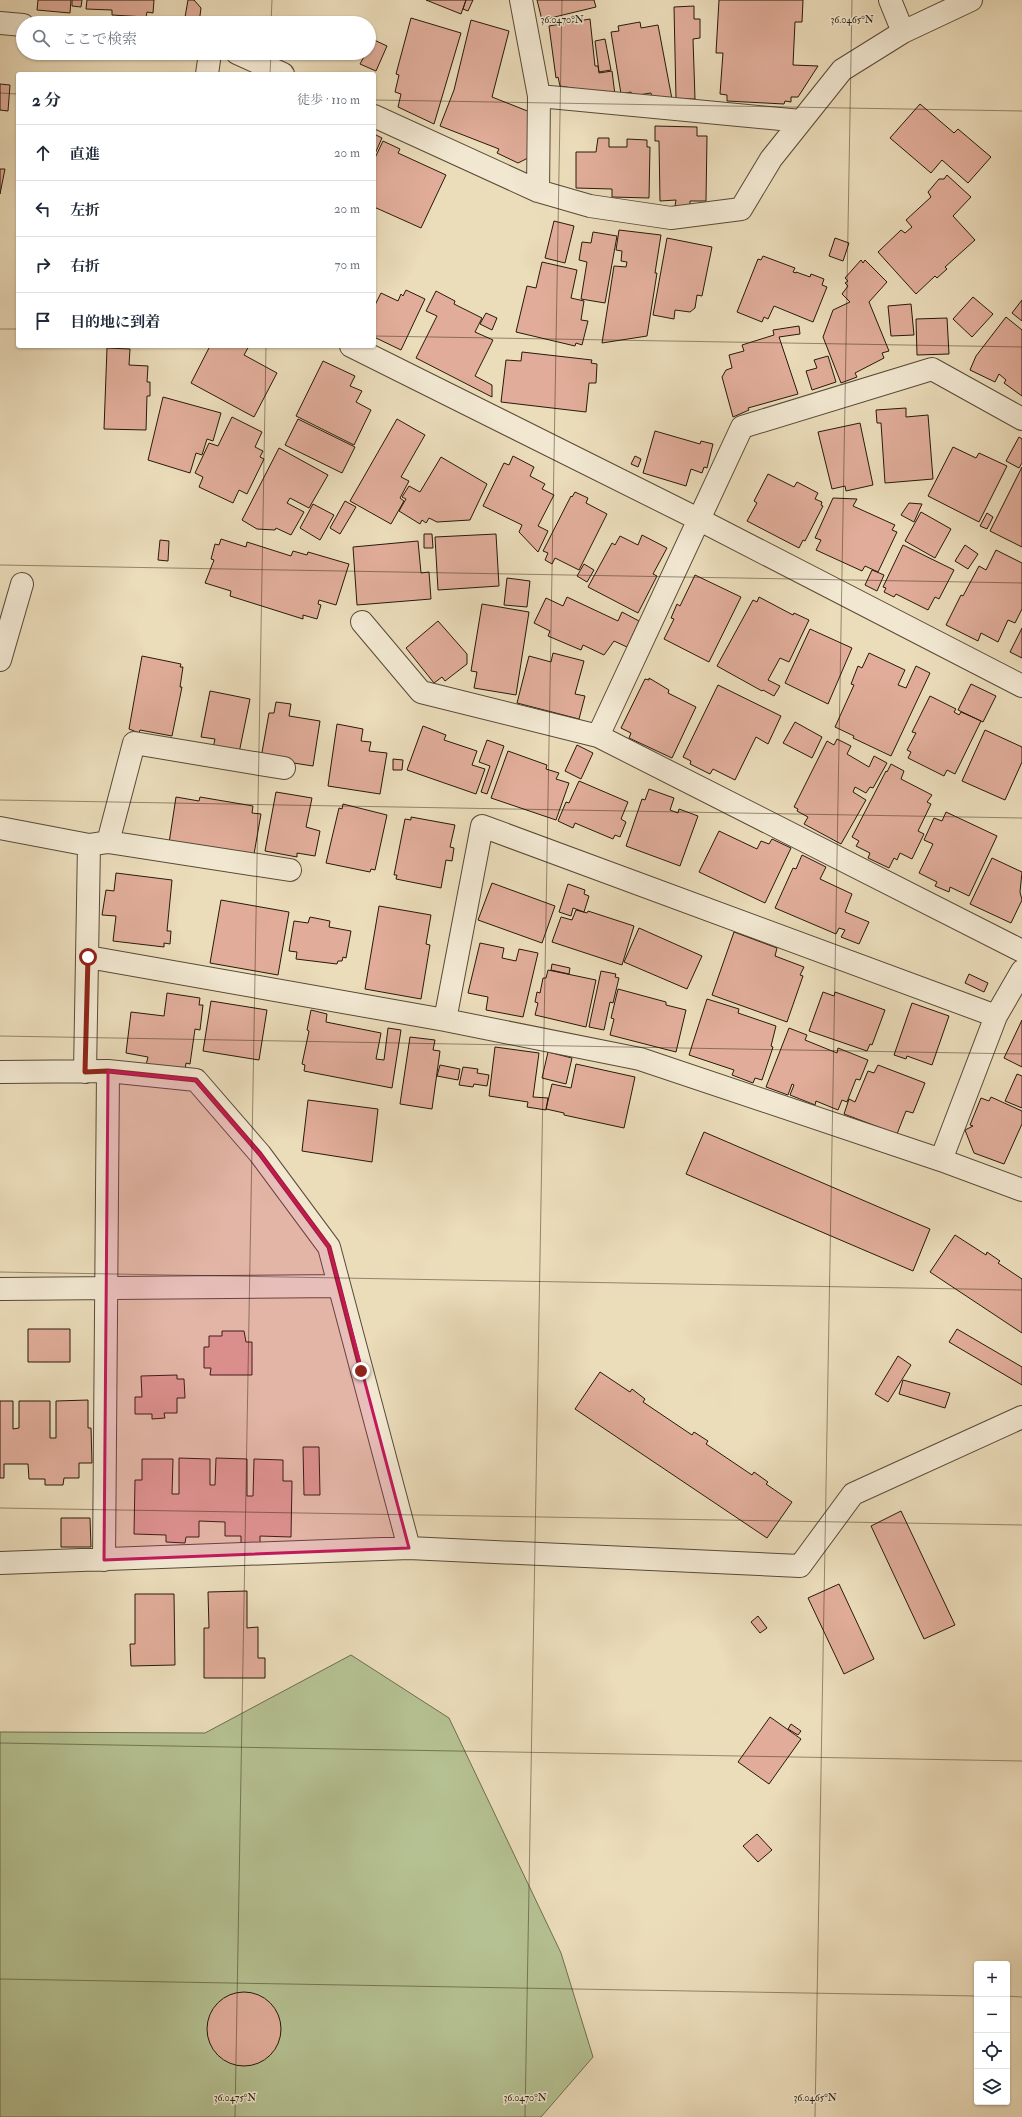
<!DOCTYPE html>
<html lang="ja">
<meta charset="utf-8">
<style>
body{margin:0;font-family:"IM FELL Double Pica","Noto Serif JP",serif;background:#f6f6f7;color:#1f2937}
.controls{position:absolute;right:12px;bottom:12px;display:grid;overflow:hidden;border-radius:4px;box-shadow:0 1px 3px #0004}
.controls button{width:36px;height:36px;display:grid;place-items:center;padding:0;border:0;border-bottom:1px solid #e0e1e3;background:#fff;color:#1f2937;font:20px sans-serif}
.stop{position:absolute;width:12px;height:12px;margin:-9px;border:3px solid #8f2418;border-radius:50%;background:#fff}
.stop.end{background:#8f2418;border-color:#fff;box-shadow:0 1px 4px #0008}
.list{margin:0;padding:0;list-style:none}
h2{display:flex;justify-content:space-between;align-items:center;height:52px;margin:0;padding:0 16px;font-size:17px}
h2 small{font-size:13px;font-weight:400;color:#747a83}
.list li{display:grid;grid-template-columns:26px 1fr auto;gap:12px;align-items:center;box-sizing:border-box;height:56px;padding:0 16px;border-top:1px solid #e0e1e3}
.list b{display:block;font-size:15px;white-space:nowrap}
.list em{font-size:13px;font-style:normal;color:#747a83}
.icon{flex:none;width:22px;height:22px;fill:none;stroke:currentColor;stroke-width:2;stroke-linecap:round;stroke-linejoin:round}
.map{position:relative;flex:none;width:1022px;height:2117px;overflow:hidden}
.search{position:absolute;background:#fff;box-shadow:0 1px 3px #0004;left:16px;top:16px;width:360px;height:44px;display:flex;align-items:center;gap:10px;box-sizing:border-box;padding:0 14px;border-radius:22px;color:#747a83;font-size:15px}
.panel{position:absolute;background:#fff;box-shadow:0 1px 3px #0004;left:16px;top:72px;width:360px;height:276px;border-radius:4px}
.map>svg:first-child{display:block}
</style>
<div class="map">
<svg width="1022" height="2117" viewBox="0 0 1022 2117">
<rect width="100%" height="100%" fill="#ebdcba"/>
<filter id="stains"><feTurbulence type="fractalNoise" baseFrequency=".005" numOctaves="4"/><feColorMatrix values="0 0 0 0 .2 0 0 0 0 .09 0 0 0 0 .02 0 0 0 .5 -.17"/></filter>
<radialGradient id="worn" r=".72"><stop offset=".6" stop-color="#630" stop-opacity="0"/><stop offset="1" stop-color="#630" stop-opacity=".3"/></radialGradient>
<!-- green -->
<path fill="#b5c192" stroke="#6e6e4e" d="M351,1655L449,1718L561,1953L593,2057L541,2117H0V1732L205,1733Z"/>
<!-- building -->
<path fill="#e1ad9a" stroke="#271a0b" d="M38,0H71L70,13L37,10Z
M72,0H82L81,7L72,6Z
M87,0H154L153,13L147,12L146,17L112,15V10L86,9Z
M188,0H194L201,8L199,23H184Z
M426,0H466L461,14Z
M466,0H473L468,11L463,9Z
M537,0H594L596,7L542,20Z
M719,0H803L802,22H795L793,65L818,66L798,97H791V102L785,101L784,104L727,101V95L720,94L723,53H716Z
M694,6V19H700V38L693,39L695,99H676L674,7Z
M411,18L461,33L434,124L398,107L401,94L395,92L399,75L396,74Z
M590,19L595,66H598L599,73L612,71L615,95L560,86L558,77L556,78L549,26Z
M471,20L509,31L492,97L530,112L528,158L518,163L497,153L499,149L440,126L454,90Z
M640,22L641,28L658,25L672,99L652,98L651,93L632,96L631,92L621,94L611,32L619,31L618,26Z
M372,39L387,46L376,71L360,64L366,53H369V46Z
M605,39L611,70L599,72L595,41Z
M0,84L10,85L8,111L0,110Z
M920,104L954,133L958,129L991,157L968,183L942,160L931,173L890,138Z
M655,126L697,127V136H707L706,201H690V206H675L676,200L660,201L659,141H655Z
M374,134L382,138L374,156Z
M598,138H609V147H627V139L647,140V147H650L649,198L612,197V189L576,188V152H596Z
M383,141L400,149L398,153L446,175L421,228L374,207V160Z
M0,169H5L0,194Z
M947,175L971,197L953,216L975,240L945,267L947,269L937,278L935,276L916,294L878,252L901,230L905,233L912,227L906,220L931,197L928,192L939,179H944Z
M554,221L574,226L565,263L545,258Z
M619,230L661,235L655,273H657L647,336L602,343L614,266L626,267L627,262L621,261L622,251L616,250Z
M593,232L617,236L605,303L581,299L587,262L579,260L582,242L591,243Z
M667,238L712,247L702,296L697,295L695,308L690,312L675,310L674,319L653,315Z
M835,238L849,243L843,261L829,256Z
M763,256L795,268L793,272L796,273V272L810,277L811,274L824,279L822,285L827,287L813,322L774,306L768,319L764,317L762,322L737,312L758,259L761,260Z
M861,260L863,263L865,260L887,282L869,302L889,351L882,353L884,358L855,373L857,377L841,383L823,337L833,310L850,302L842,294L848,286L845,283L848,281L845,278Z
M542,262L577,270L571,298L584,301L581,320L588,321L582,345L576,343L575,346L516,332L527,286L536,288Z
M406,290L425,299L401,350L374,337V307L381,293L398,301L401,294L403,296Z
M436,291L455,301L454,304L482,318L475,332L493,340L475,376L492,385V397L416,358L437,316L426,311Z
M973,297L993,314L972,337L953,319Z
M1022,300V321L1012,313Z
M911,304L914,335L891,336L888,306Z
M486,313L497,318L492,330L480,324Z
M1006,317L1022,330V396L1004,383L1006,380L999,374L995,382L970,370L976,356Z
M947,318L949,354L917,355L916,319Z
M799,326L800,334L779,337L798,394L748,408L749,410L733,417L722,377L726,370L732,368L729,355L744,351L742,345L774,335L773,330Z
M210,346H249L244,355L277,373L254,417L191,383Z
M107,348L130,349L129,365L148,366L147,382H150V396H147L146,430L104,429Z
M522,352L592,360L591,363L597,364L596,383H589L586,412L501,402L506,360L521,361Z
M828,356L836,382L812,390L806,371L817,368L814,360Z
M323,361L355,376L350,386L362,391L356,402L371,410L354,445L296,416Z
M163,397L221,413L213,441L207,439L202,455L196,453L190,473L148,460Z
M906,408V417L928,415L933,479L885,483L881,423H877L876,410Z
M232,417L262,432L255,447L263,451L260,457L264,459L247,494L239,490L233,503L199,487L203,477L195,473L209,443L218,446Z
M298,419L355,447L342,473L285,445Z
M397,419L425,435L401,477L409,481L400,498L404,501L391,524L350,501Z
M860,423L873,485L846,491L845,486L832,489L818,432Z
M655,431L700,444L701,441L713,444L707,468L704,467L702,473L691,469L686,486L643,473Z
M1019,437L1022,439V463L1019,468L1006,461Z
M953,447L976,458L979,453L1007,466L979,522L928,496Z
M279,448L328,475L309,508L290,498L287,503L304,512L291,535L276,528L275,530L257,529L242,520Z
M513,456L534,467L530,476L545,484L542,489L554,495L538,526L548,531L538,552L519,532L522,525L483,506L504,463L509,465Z
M635,456L641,459L638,467L631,464Z
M441,457L487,484L470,520L437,522L429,518L426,523L422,520L420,524L399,511L406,499L402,497L409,486L420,492Z
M1022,467V547L990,531Z
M768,474L794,487L797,482L818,493L815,499L822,502L821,505L823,506L805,541L803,540L799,548L747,521L757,503L754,501Z
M575,492L588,498L586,503L607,514L579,570L555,558L552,564L545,560L548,553L543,551L571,496L572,497Z
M833,498L857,499L853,506L895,525L892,530L897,532L878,572L865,566L862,571L816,550L821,540L815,538Z
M345,501L356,507L340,534L330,528Z
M909,503L922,504L914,522L901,515Z
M313,504L334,515L320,540L300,528Z
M921,512L951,529L935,558L905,541Z
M987,513L993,517L987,529L980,526Z
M424,534H432L433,548H424Z
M496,534L499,586L438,590L435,537Z
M642,535L667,548L653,574L657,576L638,613L588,587L612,543L615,545L620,536L638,545Z
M221,539L246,547L247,542L291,556L293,551L307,555L308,552L349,564L336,605L319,600L318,604L321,605L317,619L303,615V619L230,596L231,591L205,583L214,560L211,559L215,544L219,545Z
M160,540L169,541L168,561L158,560Z
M418,541L421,573L429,572L431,599L357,605L353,547Z
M903,545L954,570L939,599L935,597L928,610L896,594L894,597L884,592L886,588L883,587Z
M965,545L978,554L968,569L955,561Z
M996,550L1022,563V609L1015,623L1008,620L998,642L981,633L978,641L946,625L961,595L963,596L979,566L986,570Z
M584,564L594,570L587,582L577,576Z
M872,570L884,575L877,591L865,585Z
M695,575L741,597L709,662L664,639L674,619L671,618L677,604L680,606Z
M507,578L530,581L527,607L504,605Z
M567,597L618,621L622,612L639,621L627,647L614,641L604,655L583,645L581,650L548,636L550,631L534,623L546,598L563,606Z
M759,597L793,615L794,613L809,620L789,662L780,658L768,680L780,686L774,696L763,690L762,691L717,666L753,600L757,602Z
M482,604L529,612L516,695L474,688L477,672L471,671Z
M438,621L467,654V664L445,681L442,677L434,683L406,648Z
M1022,628V658L1010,652Z
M810,629L852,648L828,704L785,683Z
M553,653L584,661L575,694L585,696L579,719L517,703L529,656L551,662Z
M869,653L905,670L898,685L906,688L916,666L930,673L891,756L853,738L854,736L835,727L854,685L851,684L858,666L862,668Z
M142,656L181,664L180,667H183L180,687H182L172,736L140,730L139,733L129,729Z
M649,678L669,690L668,693L696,707L672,758L629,738L631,733L621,728L645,679L649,680Z
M971,684L996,696L983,722L958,710Z
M718,685L781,716L768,744L756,737L735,780L713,769L710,774L690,764L691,761L683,757Z
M210,691L250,699L239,753L213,748L215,739L201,737Z
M930,696L956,709L954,712L959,715L961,712L981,721L955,774L947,770L944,776L908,758L911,752L907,750L916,733L912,732Z
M276,702L291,704L289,716L320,721L313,766L261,758L269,713H274Z
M795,722L822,737L812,758L783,743Z
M337,724L363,729L361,741L371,742L369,751L387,753L380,794L328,786Z
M423,726L446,735L444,740L477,751L472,765L485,769L476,794L407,770Z
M985,730L1022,747V762L1005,800L962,781Z
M837,739L851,746L847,754L869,767L874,756L887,763L873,788L870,787L866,793L855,787L853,792L866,800L841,844L804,824L808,817L797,811L798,809L794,807L827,741L834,745Z
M487,740L504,746L487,794L481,792L490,766L479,762Z
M577,745L593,753L581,779L565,771Z
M508,751L547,765L546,769L559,773L556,779L569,783L556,820L491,798Z
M393,759L403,760L402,770H393Z
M891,764L904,771L901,779L932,795L927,802L931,804L918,831L924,834L912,859L900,853L897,860L894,858L889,868L868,858L870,853L856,846L859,841L852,837L886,771L887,772Z
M579,781L628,802L621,819L626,822L620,837L615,835L613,839L575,823L573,828L558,821L566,802L569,803Z
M649,789L674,798L670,810L678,813L679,809L698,816L680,866L626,846L642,799L645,800Z
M276,792L312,798L306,827L320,831L315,856L297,853V857L265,851Z
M176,797L199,801L200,797L253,806L252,813L261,814L254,854L169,843Z
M343,804L387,815L375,870L371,869L370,872L326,863L339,808L342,809Z
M946,812L997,836L969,896L950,887L949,892L935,886L937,882L919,873L933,844L924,840L934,818L942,821Z
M411,817L455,825L450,847L454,848L452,861L446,860L441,888L396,879L397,875H394L405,819L411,820Z
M719,831L757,849L761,841L769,844L772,839L791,848L765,903L699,872Z
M802,855L826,867L820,879L852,894L845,912L869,922L859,944L841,937L845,930L839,928L836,934L775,908L793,868L796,869Z
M992,858L1022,872L1020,892L1022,900L1011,923L970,904Z
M116,873L172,880L167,931H171L170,944L164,943V947L113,941L116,916L102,915L106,890L114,891Z
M492,883L555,906L542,943L478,920Z
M568,884L585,890L584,894L589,896L584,912L573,908L571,916L559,912Z
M221,900L289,912L278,975L210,963Z
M379,906L431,915L426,944L430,945L421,999L365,989Z
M576,910L587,913L588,911L634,926L622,965L552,942L561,917L572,920Z
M310,917L330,921L329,927L351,931L346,958L343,957L342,961H338L337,964L296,959L297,952L289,951L294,921L308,923Z
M639,928L702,956L687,989L624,962Z
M734,932L777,948L775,956L804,967L800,975L803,976L787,1022L712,995Z
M480,943L504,948L502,958L516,961L519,949L538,953L523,1017L486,1010L488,997L468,993Z
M552,964L570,968L569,974L551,970Z
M548,970L596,980L586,1027L535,1015L538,1003L535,1002L537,992L540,993L543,978H546Z
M601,971L616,974L615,977L619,978L613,1003L610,1002L604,1030L589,1027Z
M969,974L988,983L984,992L965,983Z
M618,989L666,1002V1005L686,1010L676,1052L610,1035L614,1019L611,1018Z
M823,992L834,996L835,992L885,1010L872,1045L870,1044L867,1051L809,1031Z
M167,993L200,998L199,1005H203L200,1030L195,1029L190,1064L186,1063L185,1070L146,1065L148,1057L126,1053L131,1012L164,1016Z
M707,999L739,1009L738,1013L776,1026L771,1046L773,1047L762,1080L755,1078L753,1083L732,1075L734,1070L689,1055Z
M211,1001L267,1010L259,1060L203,1051Z
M912,1003L949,1016L932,1065L907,1056L906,1059L894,1055Z
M311,1010L327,1014L326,1022L381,1033L376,1059L384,1060L388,1028L401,1030L392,1088L304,1071L305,1065L302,1064L309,1031L307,1030Z
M1022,1020V1067L1004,1058Z
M789,1028L807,1035L805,1040L837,1053L838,1048L868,1060L860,1080L856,1079L847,1102L842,1100L838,1110L816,1101L815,1105L790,1095L794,1085L792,1084L788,1095L766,1087Z
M410,1037L435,1040L433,1050L440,1051L432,1109L400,1104Z
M495,1047L539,1053L533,1097L548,1098L546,1110L527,1107L528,1102L489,1096Z
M548,1052L572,1058L566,1084L542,1078Z
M576,1064L635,1077L624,1128L564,1115V1113L546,1109L552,1084L571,1088Z
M440,1065L460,1069L458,1080L437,1076Z
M878,1065L925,1083L913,1113L906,1111L897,1134L844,1114L849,1099L855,1102L868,1071L874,1073Z
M463,1067L478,1069L477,1073L489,1075L487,1086L474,1084L473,1087L459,1085Z
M1017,1074L1022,1076V1108L1005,1101Z
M991,1097L1022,1111V1124L1004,1164L974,1153L965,1130L973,1126L970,1125L981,1098L989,1101Z
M308,1100L378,1109L372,1162L302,1151Z
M704,1132L930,1229L913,1271L686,1174Z
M955,1235L986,1255L987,1252L1000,1261L998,1263L1022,1279V1333L930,1272Z
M28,1329H70V1362H28Z
M957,1329L1022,1367V1385L949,1342Z
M222,1331H244L246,1342H252V1375H210L211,1368H204V1347H209V1336H222Z
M898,1356L911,1365L888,1402L875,1394Z
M600,1372L630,1392L632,1389L645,1399L643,1402L692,1435L694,1432L708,1441L706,1444L752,1475L754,1472L768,1482L766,1484L792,1502L767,1538L575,1409Z
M177,1375V1379H184L185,1398H177V1413H164L165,1418L152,1419V1414H135V1397H142L141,1376Z
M903,1380L950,1393L945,1408L899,1394Z
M88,1400V1428H91L92,1463H79V1478H64L63,1485H45V1479H29L28,1464H4V1478H0V1401H13V1429L19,1428V1401H50V1438H56V1401Z
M303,1447H319L320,1495H304Z
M179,1458L210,1459V1485H215L216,1458L247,1459V1496H253L254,1459L283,1460V1481H292L291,1537L260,1536V1544L241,1543V1536H225V1522L199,1521V1537H186L185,1543L166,1542V1535L134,1534L135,1480H142V1459H173L172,1494H179Z
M901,1511L955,1625L924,1639L871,1526Z
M61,1518H90L91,1547H61Z
M839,1584L874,1659L844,1674L808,1598Z
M247,1591V1628L258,1627V1658H265V1678H204V1628H209L208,1592Z
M135,1594H174L175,1665L131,1666L130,1644H135Z
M758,1616L767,1628L760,1633L751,1622Z
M770,1717L801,1739L769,1784L738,1762Z
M791,1724L801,1731L798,1735L788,1729Z
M757,1834L772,1850L758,1862L743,1846Z
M207 2029a37 37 0 1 1 74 0a37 37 0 1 1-74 0Z"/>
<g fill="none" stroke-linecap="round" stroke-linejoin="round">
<!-- minor casing -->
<g stroke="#584a37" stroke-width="24">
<path id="minor" d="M521,0L539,96L538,191
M890,0L903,32
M0,23L23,25
M237,53L283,74
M207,74L210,53
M539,96L801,121
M374,116L538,191L590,206L671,218L741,209L771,159L842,70L903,32L971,0
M351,346L698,519L1022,686
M1022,419L932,369L742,427L598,736L1022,951
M362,622L421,692L598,736
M0,660L22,584
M0,828L89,845L85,1072
M108,842L290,870
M89,845L108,842L134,743L284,768
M88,957L445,1020L640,1059L941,1160L1022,1190
M445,1020L482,826L996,1016
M0,1072L108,1071L196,1080L260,1154L329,1247L409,1548
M941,1160L996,1016L1022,971
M0,1289L339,1286
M104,1560L108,1071
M0,1563L409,1548L800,1566L853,1494L1022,1417"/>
</g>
<!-- minor -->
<use href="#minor" stroke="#f2e8d2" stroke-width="22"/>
</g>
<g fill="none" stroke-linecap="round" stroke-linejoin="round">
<!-- route -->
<path stroke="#8f2418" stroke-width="5" d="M88,957L85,1072L108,1071L196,1080L260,1154L329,1247L361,1371"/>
</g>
<!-- marked area -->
<path fill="#c2185b" fill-opacity="0.2" stroke="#c2185b" stroke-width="3" stroke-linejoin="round" d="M108,1071L196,1080L260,1154L329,1247L409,1548L104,1560Z"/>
<!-- ticks -->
<path fill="none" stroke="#271a0b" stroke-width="1" stroke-opacity="0.45" d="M271,23L272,0M270,74L271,53M0,93L18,94M374,100L1022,111M0,329H18M374,336L1022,347M0,565L1022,583M0,800L1022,818M0,1036L1022,1054M0,1272L1022,1290M0,1508L1022,1525M0,1743L1022,1761M0,1979L977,1996M1007,1996L1022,1997M235,2117L266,346M525,2117L562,0M815,2117L852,0"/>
<g font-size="10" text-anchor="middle" fill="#271a0b" stroke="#f2e8d2" stroke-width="3" stroke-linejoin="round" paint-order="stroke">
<text x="562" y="23">36.0470°N</text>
<text x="852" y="23">36.0465°N</text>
<text x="235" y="2101">36.0475°N</text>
<text x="525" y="2101">36.0470°N</text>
<text x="815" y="2101">36.0465°N</text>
</g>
<rect width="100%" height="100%" filter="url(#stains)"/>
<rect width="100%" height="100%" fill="url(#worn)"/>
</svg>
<div class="controls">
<button>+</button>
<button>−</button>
<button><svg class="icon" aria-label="locate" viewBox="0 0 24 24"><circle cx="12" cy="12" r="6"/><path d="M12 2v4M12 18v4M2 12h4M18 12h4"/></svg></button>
<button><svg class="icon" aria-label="layers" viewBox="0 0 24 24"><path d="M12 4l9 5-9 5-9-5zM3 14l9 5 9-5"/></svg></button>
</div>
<div class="stop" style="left:88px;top:957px"></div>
<div class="stop end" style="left:361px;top:1371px"></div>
<div class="search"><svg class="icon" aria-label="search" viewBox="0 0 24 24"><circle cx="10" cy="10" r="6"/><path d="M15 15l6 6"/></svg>ここで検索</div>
<section class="panel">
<h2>2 分<small>徒歩 · 110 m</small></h2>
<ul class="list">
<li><svg class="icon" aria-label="ahead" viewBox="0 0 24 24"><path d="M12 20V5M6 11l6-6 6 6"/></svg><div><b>直進</b></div><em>20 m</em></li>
<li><svg class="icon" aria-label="left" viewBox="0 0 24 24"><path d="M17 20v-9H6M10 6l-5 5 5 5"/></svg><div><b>左折</b></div><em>20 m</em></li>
<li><svg class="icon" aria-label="right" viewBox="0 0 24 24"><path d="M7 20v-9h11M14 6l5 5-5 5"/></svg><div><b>右折</b></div><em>70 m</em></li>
<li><svg class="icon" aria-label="arrive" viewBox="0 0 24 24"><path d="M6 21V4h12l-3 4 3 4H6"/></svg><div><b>目的地に到着</b></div></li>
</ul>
</section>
</div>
